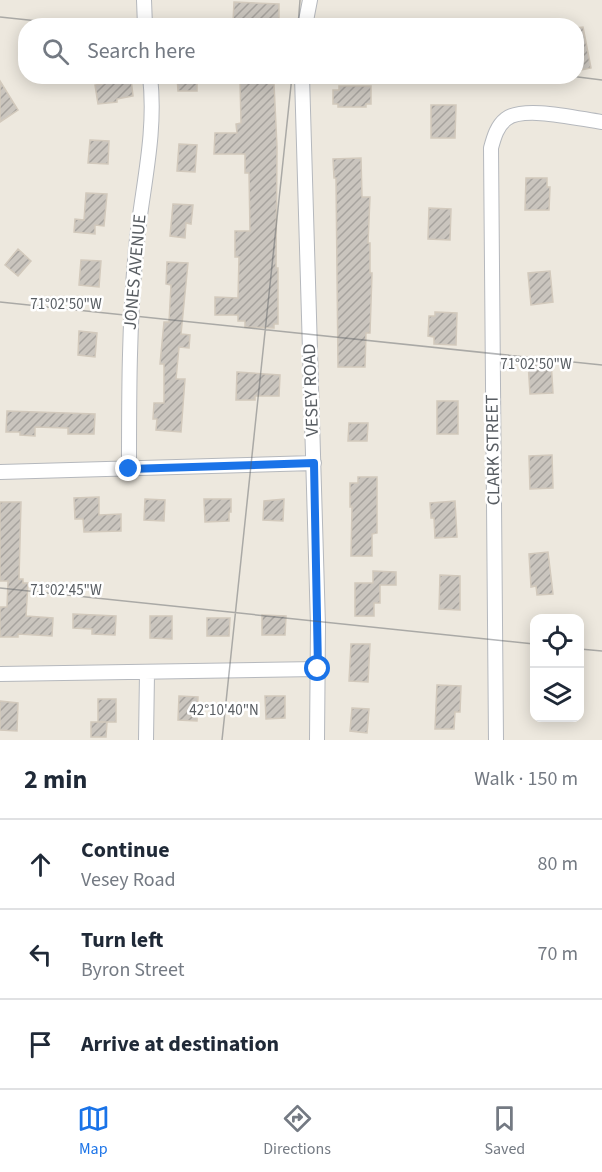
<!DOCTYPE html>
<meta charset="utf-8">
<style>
body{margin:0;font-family:"Source Sans 3",sans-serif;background:#f2f2f3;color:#1f2937}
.controls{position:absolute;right:18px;bottom:18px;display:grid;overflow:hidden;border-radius:12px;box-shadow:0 3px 15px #0003}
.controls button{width:54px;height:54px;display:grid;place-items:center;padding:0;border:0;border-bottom:2px solid #e0e1e3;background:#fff;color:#1f2937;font:30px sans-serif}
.stop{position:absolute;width:18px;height:18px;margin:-14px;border:4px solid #1a73e8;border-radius:50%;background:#fff}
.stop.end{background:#1a73e8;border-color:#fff;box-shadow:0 2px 6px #0008}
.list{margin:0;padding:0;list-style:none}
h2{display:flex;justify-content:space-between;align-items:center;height:78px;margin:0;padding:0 24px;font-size:26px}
h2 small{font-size:20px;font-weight:400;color:#747a83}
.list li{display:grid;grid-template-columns:39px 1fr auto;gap:18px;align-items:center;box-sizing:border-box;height:90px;padding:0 24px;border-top:2px solid #e0e1e3}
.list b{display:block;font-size:22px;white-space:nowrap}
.list p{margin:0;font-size:20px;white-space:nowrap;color:#747a83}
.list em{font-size:20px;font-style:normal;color:#747a83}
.icon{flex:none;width:33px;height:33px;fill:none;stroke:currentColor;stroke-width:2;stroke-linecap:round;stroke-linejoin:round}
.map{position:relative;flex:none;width:602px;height:740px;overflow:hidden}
.search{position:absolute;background:#fff;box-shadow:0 3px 15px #0003;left:18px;right:18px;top:18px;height:66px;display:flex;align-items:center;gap:15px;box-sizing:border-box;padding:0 21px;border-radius:24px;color:#747a83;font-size:22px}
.sheet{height:348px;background:#fff}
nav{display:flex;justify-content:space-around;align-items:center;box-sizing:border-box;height:84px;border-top:2px solid #e0e1e3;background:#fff;font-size:16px;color:#747a83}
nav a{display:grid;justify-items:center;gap:3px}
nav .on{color:#1a73e8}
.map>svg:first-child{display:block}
</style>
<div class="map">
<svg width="602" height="740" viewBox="0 0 602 740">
<defs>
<pattern id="building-hatch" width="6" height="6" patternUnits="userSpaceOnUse" patternTransform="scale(1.5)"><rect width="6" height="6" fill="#cac5be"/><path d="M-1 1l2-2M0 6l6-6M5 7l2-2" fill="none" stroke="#a7a39e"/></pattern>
</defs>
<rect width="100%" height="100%" fill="#ede8de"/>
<!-- building -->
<path fill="url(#building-hatch)" stroke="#d2c9bc" stroke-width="1.5" d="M234,2L279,4V25L233,22Z
M583,27L591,68L576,71V28Z
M177,76H197V91H178Z
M131,79L133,96L117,99V102L98,104L95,85Z
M269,79V84H274L277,147L276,268H278V324H274V328L245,327V321H238V315H215V297L238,298L239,257H235V231H250L249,173H245V154H214L215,133H237L236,124L241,123L240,80Z
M0,81L18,110L0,122Z
M339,86H371V104H366V107H338V104H333V90H339Z
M431,105H456L455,138H431Z
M90,140L109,141L108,164L88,163Z
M179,144L197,145L195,172L177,171Z
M361,158L362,197H370L368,243H370V273H372L370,333H366L365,367H338L336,178H334L333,159Z
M526,178H547V187H550L549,210H525Z
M86,193L107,194L104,226L95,225V234L74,232L75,219L84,220Z
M173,204L193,205L191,224L186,223L185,238L170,236Z
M429,208L451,209L450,240L428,239Z
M18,249L31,261L18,276L5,265Z
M81,260L101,261L99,287L79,285Z
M167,262L188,263L181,334L190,335L189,348L179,347L176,379H185L181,432L156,430L157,419H153L154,403H164V364H160L164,322H169L171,285L166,284Z
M550,271L553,302L531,305L528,273Z
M435,312L457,313L456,345L434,344V337L428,336L429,316H435Z
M79,331L97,333L95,357L78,355Z
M551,361L553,393L530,394L528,362Z
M237,372L280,375L279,396H255V400H236Z
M437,401H458V434H437Z
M7,411L95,414L94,434H68V428L35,427V436L20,435V432H6Z
M349,423H368L367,441H348Z
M552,455L553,488L530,489L529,456Z
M358,477H377V533L372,534V556H351L352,507H350V483H358Z
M99,497V515L121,514V531L84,532L83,519H75L74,498Z
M145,499L165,500L164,521L144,520Z
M204,499H231V512H229V521L205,522Z
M284,499L283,521L263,520L264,501Z
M455,501L457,537L435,538L434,518H431L430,503Z
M0,502H21L19,579H23V583H28L26,616L53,618L52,636L18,634V637H0V607H7L8,581H0Z
M548,552L553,594L537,595L536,586L531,587L529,554Z
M373,571L396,572V585H380V603H374V616H355V583H373Z
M440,575L460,576V610L439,609Z
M73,614L116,616L115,635L92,634V629L73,628Z
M262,615L286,616L285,635H262Z
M150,616H172V639L150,638Z
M207,618H230L229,636H207Z
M351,644H370L368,682L349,681Z
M437,685L461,686L460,712H455L454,729H435Z
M179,696L198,697L197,721L178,720Z
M265,696H285V718L266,719Z
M98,699H116V722H98Z
M0,701L18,703L17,731L0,730Z
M352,708L369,709L367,733L350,731Z
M91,722H107L106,737H91Z"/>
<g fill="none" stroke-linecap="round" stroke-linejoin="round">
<!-- minor casing -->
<g stroke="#b5b8bd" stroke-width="16">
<path id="minor" d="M144,0L145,26
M305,26L310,0
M302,76L318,626L317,740
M129,469C129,396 129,322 136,249C141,192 157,135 150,76
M0,472L314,463
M0,674L318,669
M146,740L147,673
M496,740L491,148C494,137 497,126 506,119C524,105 579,119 602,122"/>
</g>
<!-- minor -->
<use href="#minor" stroke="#fff" stroke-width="14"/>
</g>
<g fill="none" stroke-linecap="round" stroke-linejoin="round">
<!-- route -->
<path stroke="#1a73e8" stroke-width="8" d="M129,469L314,463L318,669"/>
</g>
<!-- ticks -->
<path fill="none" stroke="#585d62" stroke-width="1.5" stroke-opacity="0.45" d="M0,17L85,26M298,26L300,0M570,76L602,80M0,302L602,365M0,588L534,644M580,649L602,651M222,740L292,76"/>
<g text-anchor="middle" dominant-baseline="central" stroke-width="5" stroke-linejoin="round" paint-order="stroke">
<!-- street labels -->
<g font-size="18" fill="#585d62" stroke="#fff">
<text transform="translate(135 272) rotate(-85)">JONES AVENUE</text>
<text transform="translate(311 390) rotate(-92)">VESEY ROAD</text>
<text transform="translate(493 450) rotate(-91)">CLARK STREET</text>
</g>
</g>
<g font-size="15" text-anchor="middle" fill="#585d62" stroke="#fff" stroke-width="5" stroke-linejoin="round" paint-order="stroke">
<text x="66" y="309">71°02'50"W</text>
<text x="536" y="369">71°02'50"W</text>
<text x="66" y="595">71°02'45"W</text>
<text x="224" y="715">42°10'40"N</text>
</g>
</svg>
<div class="controls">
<button><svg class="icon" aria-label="locate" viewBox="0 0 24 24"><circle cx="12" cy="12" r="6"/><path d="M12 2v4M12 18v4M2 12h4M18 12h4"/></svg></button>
<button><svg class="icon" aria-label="layers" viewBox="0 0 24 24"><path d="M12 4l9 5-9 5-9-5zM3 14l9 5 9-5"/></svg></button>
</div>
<div class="stop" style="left:318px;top:669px"></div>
<div class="stop end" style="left:129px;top:469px"></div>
<div class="search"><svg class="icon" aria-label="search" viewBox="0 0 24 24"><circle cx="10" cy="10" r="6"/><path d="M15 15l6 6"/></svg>Search here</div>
</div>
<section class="sheet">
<h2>2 min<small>Walk · 150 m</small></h2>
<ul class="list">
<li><svg class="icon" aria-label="ahead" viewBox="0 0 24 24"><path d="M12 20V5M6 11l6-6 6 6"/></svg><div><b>Continue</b><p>Vesey Road</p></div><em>80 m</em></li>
<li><svg class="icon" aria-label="left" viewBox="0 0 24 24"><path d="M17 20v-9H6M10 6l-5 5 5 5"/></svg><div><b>Turn left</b><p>Byron Street</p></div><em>70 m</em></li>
<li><svg class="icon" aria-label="arrive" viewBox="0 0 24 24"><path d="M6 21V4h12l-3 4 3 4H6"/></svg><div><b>Arrive at destination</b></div></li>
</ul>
</section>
<nav>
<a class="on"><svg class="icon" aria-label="map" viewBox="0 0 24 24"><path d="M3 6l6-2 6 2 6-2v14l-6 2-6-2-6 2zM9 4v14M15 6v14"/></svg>Map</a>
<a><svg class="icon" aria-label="directions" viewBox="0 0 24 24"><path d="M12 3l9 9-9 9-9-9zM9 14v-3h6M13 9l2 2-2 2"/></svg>Directions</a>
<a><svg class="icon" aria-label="saved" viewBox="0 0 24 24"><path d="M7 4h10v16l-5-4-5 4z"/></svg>Saved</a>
</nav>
